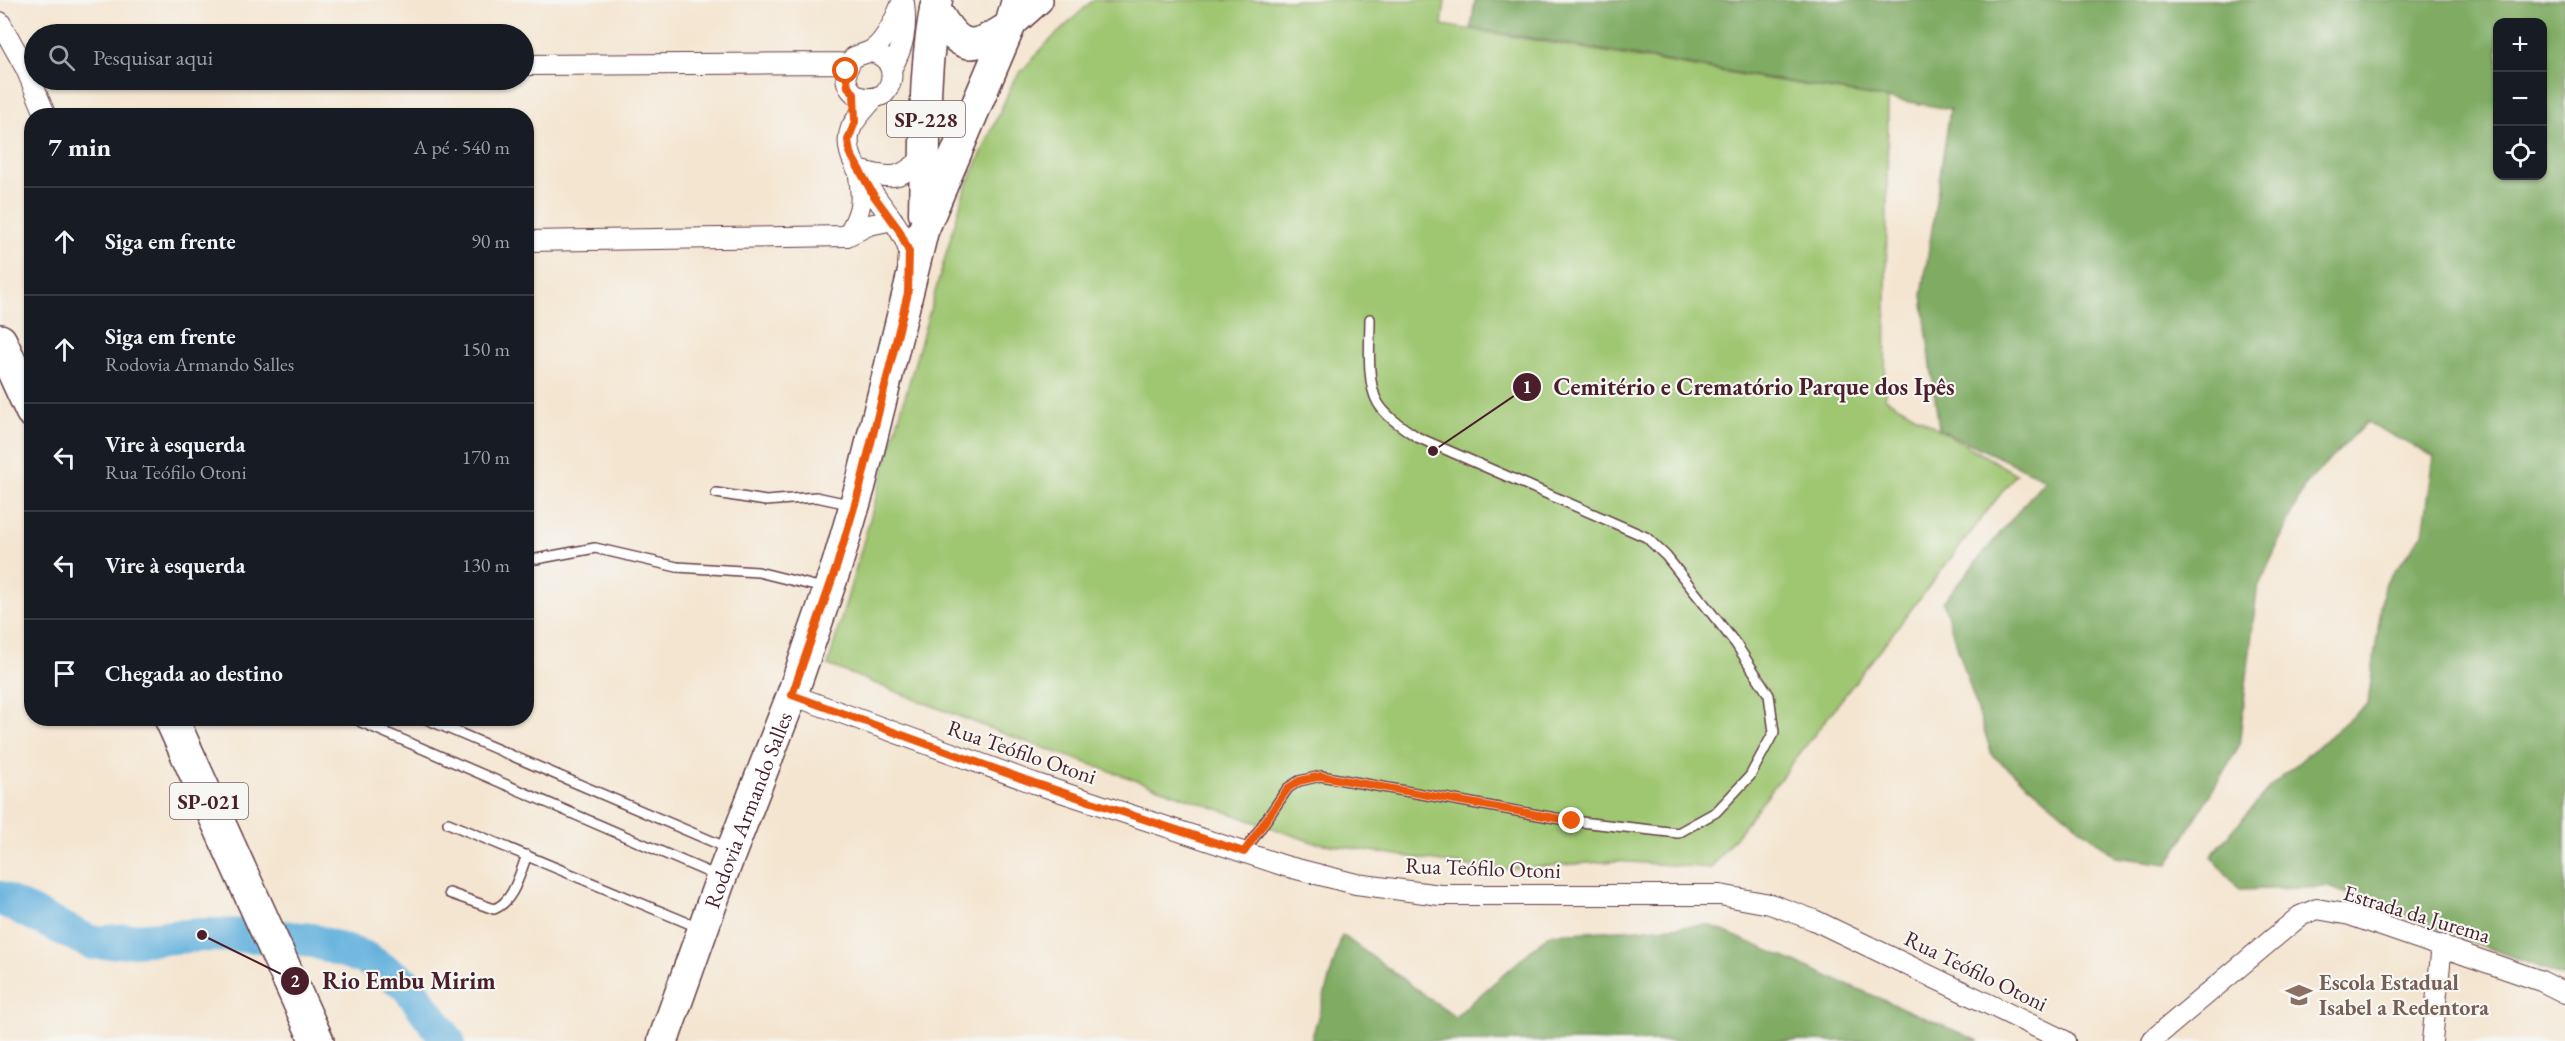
<!DOCTYPE html>
<html lang="pt">
<meta charset="utf-8">
<style>
body{margin:0;font-family:"EB Garamond",serif;background:#242831;color:#f1f3f6}
.controls{position:absolute;right:18px;top:18px;display:grid;overflow:hidden;border-radius:12px;box-shadow:0 2px 4px #0004}
.controls button{width:54px;height:54px;display:grid;place-items:center;padding:0;border:0;border-bottom:2px solid #363941;background:#171b24;color:#f1f3f6;font:30px sans-serif}
.stop{position:absolute;width:18px;height:18px;margin:-14px;border:4px solid #ea580c;border-radius:50%;background:#fff}
.stop.end{background:#ea580c;border-color:#fff;box-shadow:0 2px 6px #0008}
.list{margin:0;padding:0;list-style:none}
h2{display:flex;justify-content:space-between;align-items:center;height:78px;margin:0;padding:0 24px;font-size:26px}
h2 small{font-size:20px;font-weight:400;color:#9ea1a6}
.list li{display:grid;grid-template-columns:39px 1fr auto;gap:18px;align-items:center;box-sizing:border-box;height:108px;padding:0 24px;border-top:2px solid #363941}
.list b{display:block;font-size:22px;white-space:nowrap}
.list p{margin:0;font-size:20px;white-space:nowrap;color:#9ea1a6}
.list em{font-size:20px;font-style:normal;color:#9ea1a6}
.icon{flex:none;width:33px;height:33px;fill:none;stroke:currentColor;stroke-width:2;stroke-linecap:round;stroke-linejoin:round}
.map{position:relative;flex:none;width:2565px;height:1041px;overflow:hidden}
.search{position:absolute;background:#171b24;box-shadow:0 2px 4px #0004;left:24px;top:24px;width:510px;height:66px;display:flex;align-items:center;gap:15px;box-sizing:border-box;padding:0 21px;border-radius:33px;color:#9ea1a6;font-size:22px}
.panel{position:absolute;background:#171b24;box-shadow:0 2px 4px #0004;left:24px;top:108px;width:510px;height:618px;border-radius:24px}
.map>svg:first-child{display:block}
</style>
<div class="map">
<svg width="2565" height="1041" viewBox="0 0 2565 1041">
<rect width="100%" height="100%" fill="#f6f6f2"/>
<filter id="ink" filterUnits="userSpaceOnUse"><feTurbulence type="fractalNoise" baseFrequency=".0167" numOctaves="2"/><feDisplacementMap in="SourceGraphic" scale="12" xChannelSelector="R" yChannelSelector="G"/><feConvolveMatrix kernelMatrix="1 2 1 2 8 2 1 2 1" color-interpolation-filters="sRGB"/></filter>
<filter id="wash" filterUnits="userSpaceOnUse"><feTurbulence type="fractalNoise" baseFrequency=".008" numOctaves="4" result="noise"/><feDisplacementMap in="SourceGraphic" scale="24" xChannelSelector="R" yChannelSelector="G"/><feGaussianBlur stdDeviation="1.35" result="paint"/><feColorMatrix in="noise" values="0 0 0 0 0 0 0 0 0 0 0 0 0 0 0 0 0 1.4 0 .05"/><feComposite in="paint" operator="in"/></filter>
<g filter="url(#wash)">
<rect width="100%" height="100%" fill="#f4e5d0"/>
<!-- green -->
<path fill="#9fc671" stroke="#74724e" stroke-width="1.5" d="M1093,0H1445L1442,25L1888,99L1885,398L2016,474L1711,868L1616,861L1495,870L1312,842L1007,735L828,665L963,195L1014,80L1044,46Z"/>
<!-- forest -->
<path fill="#7fab63" stroke="#646547" stroke-width="1.5" fill-rule="evenodd" d="M1475,0H2565V977L2329,887L2240,890L2211,856L2270,787L2368,703L2384,585L2423,534L2434,457L2367,422L2305,485L2257,590L2239,746L2168,864L2116,857L1992,755L1943,602L2045,479L1939,429L1922,295L1950,109L1471,28ZM2498,22H2542V176H2498Z
M1709,925L1979,1041H1311L1342,935L1455,1017L1550,934Z"/>
<g fill="none" stroke-linecap="round" stroke-linejoin="round">
<!-- river -->
<path stroke="#64b1dd" stroke-width="34" d="M0,898L92,943L202,935L271,936L311,940L365,958L406,984L448,1041"/>
</g>
</g>
<g filter="url(#ink)">
<g fill="none" stroke-linecap="round" stroke-linejoin="round">
<!-- lane casing -->
<g stroke="#643d44" stroke-width="12">
<path id="lane" d="M716,493L766,501L816,497L849,504
M536,559L595,548L677,567L758,572L823,588
M424,718L730,849
M361,722L717,876
M448,823L700,928
M1244,852L1288,788L1299,781L1321,776L1572,821L1678,833L1716,812L1750,776L1774,732L1769,695L1736,644L1666,556L1646,537L1417,437C1404,428 1386,417 1378,403C1366,383 1370,342 1370,319
M449,893L494,909C514,902 520,872 527,855"/>
</g>
<!-- street casing -->
<g stroke="#643d44" stroke-width="22">
<path id="street" d="M0,22L26,69L46,116
M870,52C892,56 898,77 884,94C856,109 834,81 854,57C859,55 863,54 868,52C884,46 897,15 903,0
M524,65L849,63
M891,69C904,47 907,28 904,3
M874,98C866,108 856,117 851,128C835,168 901,214 909,252C909,257 908,262 908,267
M859,170C893,180 900,180 926,155
M847,236C861,213 863,202 859,176
M526,241L847,236L869,225L893,220
M792,695L1034,783L1285,866L1356,884L1440,895H1720L1770,904L1814,920L2065,1041
M2151,1041L2300,916L2317,909L2350,915L2541,981L2565,993
M2432,1041L2442,945"/>
</g>
<!-- secondary casing -->
<g stroke="#643d44" stroke-width="30">
<path id="secondary" d="M1010,26L1039,0"/>
</g>
<!-- primary casing -->
<g stroke="#643d44" stroke-width="33">
<g id="primary">
<path d="M935,9C960,51 970,52 1010,26"/>
<path d="M924,213C926,142 922,70 937,0"/>
<path id="s1" d="M663,1041L721,878L792,695L837,565L860,487L923,231L1010,26L1017,0"/>
</g>
</g>
<!-- highway casing -->
<g stroke="#643d44" stroke-width="36">
<path id="highway" d="M0,341L32,411
M171,718L317,1041"/>
</g>
<!-- lane -->
<use href="#lane" stroke="#fff" stroke-width="9"/>
<!-- street -->
<use href="#street" stroke="#fff" stroke-width="20"/>
<!-- secondary -->
<use href="#secondary" stroke="#fff" stroke-width="27"/>
<!-- primary -->
<use href="#primary" stroke="#fff" stroke-width="30"/>
<!-- highway -->
<use href="#highway" stroke="#fff" stroke-width="33"/>
</g>
</g>
<g fill="none" stroke-linecap="round" stroke-linejoin="round" filter="url(#ink)">
<!-- route -->
<path stroke="#ea580c" stroke-width="8" d="M846,71L848,87L854,93L855,122L848,140L850,153L874,196L899,230L909,252L908,293L860,487L837,565L792,695L1034,783L1244,852L1288,788L1299,781L1321,776L1572,821"/>
</g>
<!-- icons -->
<defs>
<g id="school-bare" transform="scale(2.07)"><path d="M0-5L7-2L0 1L-7-2ZM-4 1L0 2.5L4 1V4Q0 6-4 4Z" fill="#8d6e63" stroke="#f6f6f2" stroke-width="2.5" paint-order="stroke"/></g>
</defs>
<g fill-rule="evenodd">
<use href="#school-bare" x="2299" y="995"/>
</g>
<g text-anchor="middle" dominant-baseline="central" stroke-width="4.5" stroke-linejoin="round" paint-order="stroke">
<!-- shield labels -->
<g fill="#f6f6f2" stroke="#7e6067" stroke-width="1.5">
<rect x="887" y="101" width="78" height="36" rx="4.5"/>
<rect x="170" y="783" width="78" height="36" rx="4.5"/>
</g>
<g font-size="21" font-weight="bold" fill="#4a1f2b">
<text x="926" y="119">SP-228</text>
<text x="209" y="801">SP-021</text>
</g>
<!-- street labels -->
<g font-size="22" fill="#4a1f2b" stroke="#f6f6f2">
<text transform="translate(1022 752) rotate(19)">Rua Teófilo Otoni</text>
<text stroke="none"><textPath href="#s1" startOffset="246">Rodovia Armando Salles</textPath></text>
<text transform="translate(1483 868) rotate(2)">Rua Teófilo Otoni</text>
<text transform="translate(2417 914) rotate(17)">Estrada da Jurema</text>
<text transform="translate(1976 971) rotate(26)">Rua Teófilo Otoni</text>
</g>
<!-- education labels -->
<g font-size="22" font-weight="bold" fill="#785e54" stroke="#f6f6f2" text-anchor="start">
<text x="2319" y="982">Escola Estadual<tspan x="2319" dy="25">Isabel a Redentora</tspan></text>
</g>
</g>
<!-- callouts -->
<path fill="none" stroke="#4a1f2b" stroke-width="2" d="M1433 451L1527 387M202 935L295 981"/>
<g fill="#4a1f2b" stroke="#f6f6f2" stroke-width="2">
<circle cx="1433" cy="451" r="6"/>
<circle cx="202" cy="935" r="6"/>
<circle cx="1527" cy="387" r="15"/>
<circle cx="295" cy="981" r="15"/>
</g>
<g font-size="18" text-anchor="middle" font-weight="bold" fill="#fff">
<text x="1527" y="393">1</text>
<text x="295" y="987">2</text>
</g>
<g font-size="24" text-anchor="middle" font-weight="bold" fill="#4a1f2b" stroke="#f6f6f2" stroke-width="4.5" stroke-linejoin="round" paint-order="stroke">
<text x="1754" y="395">Cemitério e Crematório Parque dos Ipês</text>
<text x="409" y="989">Rio Embu Mirim</text>
</g>
</svg>
<div class="controls">
<button>+</button>
<button>−</button>
<button><svg class="icon" aria-label="locate" viewBox="0 0 24 24"><circle cx="12" cy="12" r="6"/><path d="M12 2v4M12 18v4M2 12h4M18 12h4"/></svg></button>
</div>
<div class="stop" style="left:846px;top:71px"></div>
<div class="stop end" style="left:1572px;top:821px"></div>
<div class="search"><svg class="icon" aria-label="search" viewBox="0 0 24 24"><circle cx="10" cy="10" r="6"/><path d="M15 15l6 6"/></svg>Pesquisar aqui</div>
<section class="panel">
<h2>7 min<small>A pé · 540 m</small></h2>
<ul class="list">
<li><svg class="icon" aria-label="ahead" viewBox="0 0 24 24"><path d="M12 20V5M6 11l6-6 6 6"/></svg><div><b>Siga em frente</b></div><em>90 m</em></li>
<li><svg class="icon" aria-label="ahead" viewBox="0 0 24 24"><path d="M12 20V5M6 11l6-6 6 6"/></svg><div><b>Siga em frente</b><p>Rodovia Armando Salles</p></div><em>150 m</em></li>
<li><svg class="icon" aria-label="left" viewBox="0 0 24 24"><path d="M17 20v-9H6M10 6l-5 5 5 5"/></svg><div><b>Vire à esquerda</b><p>Rua Teófilo Otoni</p></div><em>170 m</em></li>
<li><svg class="icon" aria-label="left" viewBox="0 0 24 24"><path d="M17 20v-9H6M10 6l-5 5 5 5"/></svg><div><b>Vire à esquerda</b></div><em>130 m</em></li>
<li><svg class="icon" aria-label="arrive" viewBox="0 0 24 24"><path d="M6 21V4h12l-3 4 3 4H6"/></svg><div><b>Chegada ao destino</b></div></li>
</ul>
</section>
</div>
